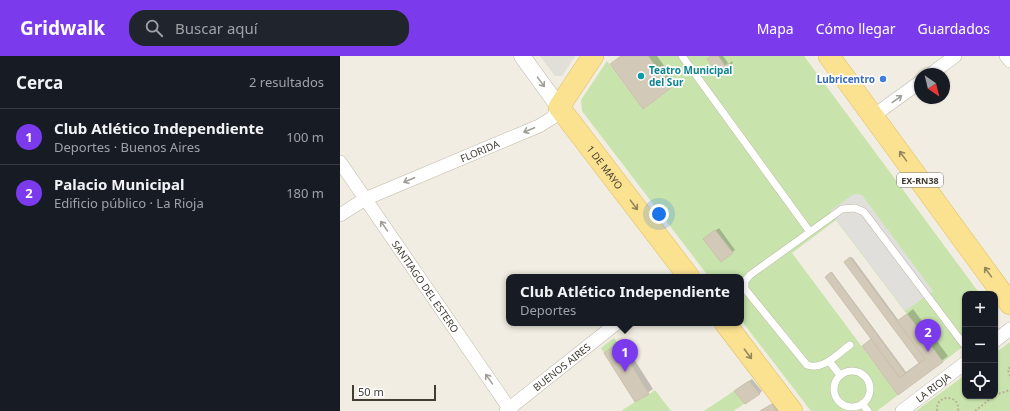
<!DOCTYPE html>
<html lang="es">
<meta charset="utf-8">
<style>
body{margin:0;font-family:"Noto Sans",sans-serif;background:#20242c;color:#f1f3f6}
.controls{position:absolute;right:12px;bottom:12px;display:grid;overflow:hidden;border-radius:8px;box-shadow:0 1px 3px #0004}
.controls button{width:36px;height:36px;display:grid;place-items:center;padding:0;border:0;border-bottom:1px solid #363941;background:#171b24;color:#f1f3f6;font:20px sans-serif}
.compass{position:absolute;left:574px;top:12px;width:36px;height:36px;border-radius:50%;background:#171b24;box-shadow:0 1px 3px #0004;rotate:145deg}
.scale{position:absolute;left:12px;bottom:10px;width:84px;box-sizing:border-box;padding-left:4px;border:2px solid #423d33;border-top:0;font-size:11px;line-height:14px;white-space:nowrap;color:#423d33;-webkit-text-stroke:3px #fff;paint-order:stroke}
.you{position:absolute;left:319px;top:158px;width:14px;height:14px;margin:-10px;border:3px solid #fff;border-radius:50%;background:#1a73e8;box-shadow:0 0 0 6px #1a73e833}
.badge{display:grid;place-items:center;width:26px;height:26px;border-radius:50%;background:#7c3aed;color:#fff;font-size:13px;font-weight:700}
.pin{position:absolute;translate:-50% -33px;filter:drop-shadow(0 1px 2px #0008)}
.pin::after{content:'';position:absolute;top:21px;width:14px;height:12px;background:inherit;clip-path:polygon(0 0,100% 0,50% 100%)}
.popup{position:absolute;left:166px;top:218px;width:238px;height:52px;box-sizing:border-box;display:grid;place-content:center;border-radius:8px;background:#171b24;filter:drop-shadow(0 1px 3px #0005);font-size:13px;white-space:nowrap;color:#9ea1a6}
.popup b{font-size:15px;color:#f1f3f6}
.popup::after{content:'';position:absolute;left:50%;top:100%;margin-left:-8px;border:8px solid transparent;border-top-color:#171b24}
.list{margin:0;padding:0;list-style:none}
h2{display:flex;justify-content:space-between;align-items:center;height:52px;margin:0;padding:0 16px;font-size:17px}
h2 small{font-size:13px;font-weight:400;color:#9ea1a6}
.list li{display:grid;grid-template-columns:26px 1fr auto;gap:12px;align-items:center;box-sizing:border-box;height:56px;padding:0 16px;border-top:1px solid #363941}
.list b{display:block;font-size:15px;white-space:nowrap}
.list p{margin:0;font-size:13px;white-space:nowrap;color:#9ea1a6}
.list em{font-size:13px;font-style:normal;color:#9ea1a6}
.icon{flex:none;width:22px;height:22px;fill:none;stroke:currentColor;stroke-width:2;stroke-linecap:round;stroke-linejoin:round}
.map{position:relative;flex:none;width:670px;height:355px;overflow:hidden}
header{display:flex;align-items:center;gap:24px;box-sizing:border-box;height:56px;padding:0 20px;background:#7c3aed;color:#fff}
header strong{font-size:19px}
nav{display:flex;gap:22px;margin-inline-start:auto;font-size:14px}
.search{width:280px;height:36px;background:#20242c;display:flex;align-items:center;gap:10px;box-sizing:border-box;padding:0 14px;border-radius:16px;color:#9ea1a6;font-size:15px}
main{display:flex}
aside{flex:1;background:#171b24}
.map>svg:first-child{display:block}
</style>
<header>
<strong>Gridwalk</strong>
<div class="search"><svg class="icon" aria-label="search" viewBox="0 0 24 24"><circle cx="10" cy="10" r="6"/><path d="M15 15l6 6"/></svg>Buscar aquí</div>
<nav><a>Mapa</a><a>Cómo llegar</a><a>Guardados</a></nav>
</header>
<main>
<aside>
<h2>Cerca<small>2 resultados</small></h2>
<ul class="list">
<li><span class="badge">1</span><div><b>Club Atlético Independiente</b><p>Deportes · Buenos Aires</p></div><em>100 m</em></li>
<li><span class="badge">2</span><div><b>Palacio Municipal</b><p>Edificio público · La Rioja</p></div><em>180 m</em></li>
</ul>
</aside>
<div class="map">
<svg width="670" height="355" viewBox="0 0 670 355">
<rect width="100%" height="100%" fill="#f1ede2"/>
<!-- industrial -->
<path fill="#e2ded8" d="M200,0H235L222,20H215Z"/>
<!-- green -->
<path fill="#c8e4ac" d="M308,0H464L640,238H625V289L603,306L496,164L452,197L558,339L537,355H471L401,264V221H369L242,55L241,44L267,5L303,53L331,32Z
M274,282L309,338L315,334L331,355H281L295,346L261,292Z
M670,286V355H576L625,319V340H655V297Z
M409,325L420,338L393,355H364Z"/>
<!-- parking -->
<path fill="#e1dfdb" d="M514,138L522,139L593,235L565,255L490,155Z"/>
<!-- shadow -->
<path fill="#0003" d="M281,0H317L336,26L303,52L271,9Z
M372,0H383L389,8L392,5L393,7L379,18Z
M379,172L395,194L381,205L367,181Z
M512,201L559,265L573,253L608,300L558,338L529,285L532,282L486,221L492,216L566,316L580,306L505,206Z
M282,284L313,333L296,345L265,297Z
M412,323L422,335L419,338L398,332Z
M437,345L443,355H419Z"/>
<!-- building -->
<path fill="#d2c9b8" stroke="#ccc1ac" d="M281,0H308L331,32L303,53L270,8Z
M371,0H378L385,10L388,7L391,10L379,19L367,3Z
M375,174L393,197L381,206L363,183Z
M510,201L585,303L579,307L504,206Z
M491,216L565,317L560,322L485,221Z
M567,258L603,306L558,339L522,290L531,283L560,322L585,303L557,265Z
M278,287L309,338L295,346L264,297Z
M409,325L420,338L405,348L394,335Z
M432,348L436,355H421Z"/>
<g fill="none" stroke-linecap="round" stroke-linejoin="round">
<!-- service casing -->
<g stroke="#beb8a8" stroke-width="8">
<path id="service" d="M342,0L470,176
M510,289C497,298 483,315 467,309L405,233V225L410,219L502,153L515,152L524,156L625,290
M489,305L500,319
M494 333a18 18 0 1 1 36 0a18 18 0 1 1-36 0Z
M522,348L528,355"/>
</g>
<!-- minor casing -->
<g stroke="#beb8a8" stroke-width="14">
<g id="minor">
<path d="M666,0L670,5"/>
<path d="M591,18L615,0"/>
<path d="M533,60L580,26"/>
<path id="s1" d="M0,106L171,355"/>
<path id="s2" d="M0,159L25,143L199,70L212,62L219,51"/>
<path d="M655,285L670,273"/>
<path id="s3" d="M166,355L277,267"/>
<path id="s4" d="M562,355L625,307"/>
</g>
</g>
<!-- tertiary casing -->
<g stroke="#beb8a8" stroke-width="17">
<path id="tertiary" d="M182,0L219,51"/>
</g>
<!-- primary casing -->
<g stroke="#dfbf62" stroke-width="22">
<g id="primary">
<path id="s5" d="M253,0L219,51L349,221"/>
<path d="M489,0L670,248"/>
<path d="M385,267L452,355"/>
</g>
</g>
<!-- path -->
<path stroke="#bdb197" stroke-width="2" stroke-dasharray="2 2" stroke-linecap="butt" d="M670,311L668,314L670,320
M655,339L670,334
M597,355C595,337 621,338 618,355
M635,355L654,340"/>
<!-- service -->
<use href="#service" stroke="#fff" stroke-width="7"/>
<!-- minor -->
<use href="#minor" stroke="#fff" stroke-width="13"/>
<!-- tertiary -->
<use href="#tertiary" stroke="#fff" stroke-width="16"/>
<!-- primary -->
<use href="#primary" stroke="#fbe291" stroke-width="21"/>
</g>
<!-- one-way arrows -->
<defs><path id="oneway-shaft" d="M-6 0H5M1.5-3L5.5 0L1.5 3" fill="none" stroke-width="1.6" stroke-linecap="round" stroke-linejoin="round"/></defs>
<g stroke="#a09e99">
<use href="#oneway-shaft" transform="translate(201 26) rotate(54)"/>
<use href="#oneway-shaft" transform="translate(557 43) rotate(-36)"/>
<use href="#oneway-shaft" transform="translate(189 74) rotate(157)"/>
<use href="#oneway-shaft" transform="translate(69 124) rotate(157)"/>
<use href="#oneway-shaft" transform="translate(44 170) rotate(-125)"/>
<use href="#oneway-shaft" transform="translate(149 323) rotate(-125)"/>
</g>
<g stroke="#95875d">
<use href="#oneway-shaft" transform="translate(563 100) rotate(-126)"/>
<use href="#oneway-shaft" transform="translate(294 149) rotate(53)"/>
<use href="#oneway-shaft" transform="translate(648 216) rotate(-126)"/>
<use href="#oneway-shaft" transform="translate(408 298) rotate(53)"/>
</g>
<!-- markers -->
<circle fill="#0f9aa8" stroke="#fff" stroke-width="1.5" cx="301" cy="20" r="4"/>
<circle fill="#3f7fe0" stroke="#fff" stroke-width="1.5" cx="543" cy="23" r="4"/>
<g text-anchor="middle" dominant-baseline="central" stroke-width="3.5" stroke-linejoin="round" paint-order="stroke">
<!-- shield labels -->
<rect fill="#fff" stroke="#7b7770" stroke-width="1" x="557" y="117" width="46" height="14" rx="3"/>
<g font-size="9" font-weight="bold" fill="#423d33">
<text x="580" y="124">EX-RN38</text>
</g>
<!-- culture labels -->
<g font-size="10" font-weight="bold" fill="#0d838f" stroke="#fff" text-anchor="start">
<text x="309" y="14">Teatro Municipal<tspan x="309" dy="12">del Sur</tspan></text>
</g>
<!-- shop labels -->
<g font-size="10" font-weight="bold" fill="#366cbe" stroke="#fff" text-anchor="end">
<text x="535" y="23">Lubricentro</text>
</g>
<!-- street labels -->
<g font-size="10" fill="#423d33" stroke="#fff">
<text stroke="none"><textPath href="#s2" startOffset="154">FLORIDA</textPath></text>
<text stroke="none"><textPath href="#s5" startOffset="137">1 DE MAYO</textPath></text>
<text stroke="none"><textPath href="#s1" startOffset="151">SANTIAGO DEL ESTERO</textPath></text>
<text stroke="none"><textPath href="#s3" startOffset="71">BUENOS AIRES</textPath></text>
<text stroke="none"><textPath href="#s4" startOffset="39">LA RIOJA</textPath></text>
</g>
</g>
</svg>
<div class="controls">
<button>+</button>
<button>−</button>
<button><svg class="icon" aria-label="locate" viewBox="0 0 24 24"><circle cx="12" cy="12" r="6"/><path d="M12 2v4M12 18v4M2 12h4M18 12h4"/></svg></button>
</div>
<svg class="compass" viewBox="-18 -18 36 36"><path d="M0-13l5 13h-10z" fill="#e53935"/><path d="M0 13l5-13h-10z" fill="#9ea1a6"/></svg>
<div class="scale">50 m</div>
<div class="you"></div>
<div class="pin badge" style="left:285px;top:316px">1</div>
<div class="popup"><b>Club Atlético Independiente</b>Deportes</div>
<div class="pin badge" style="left:588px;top:296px">2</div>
</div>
</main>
